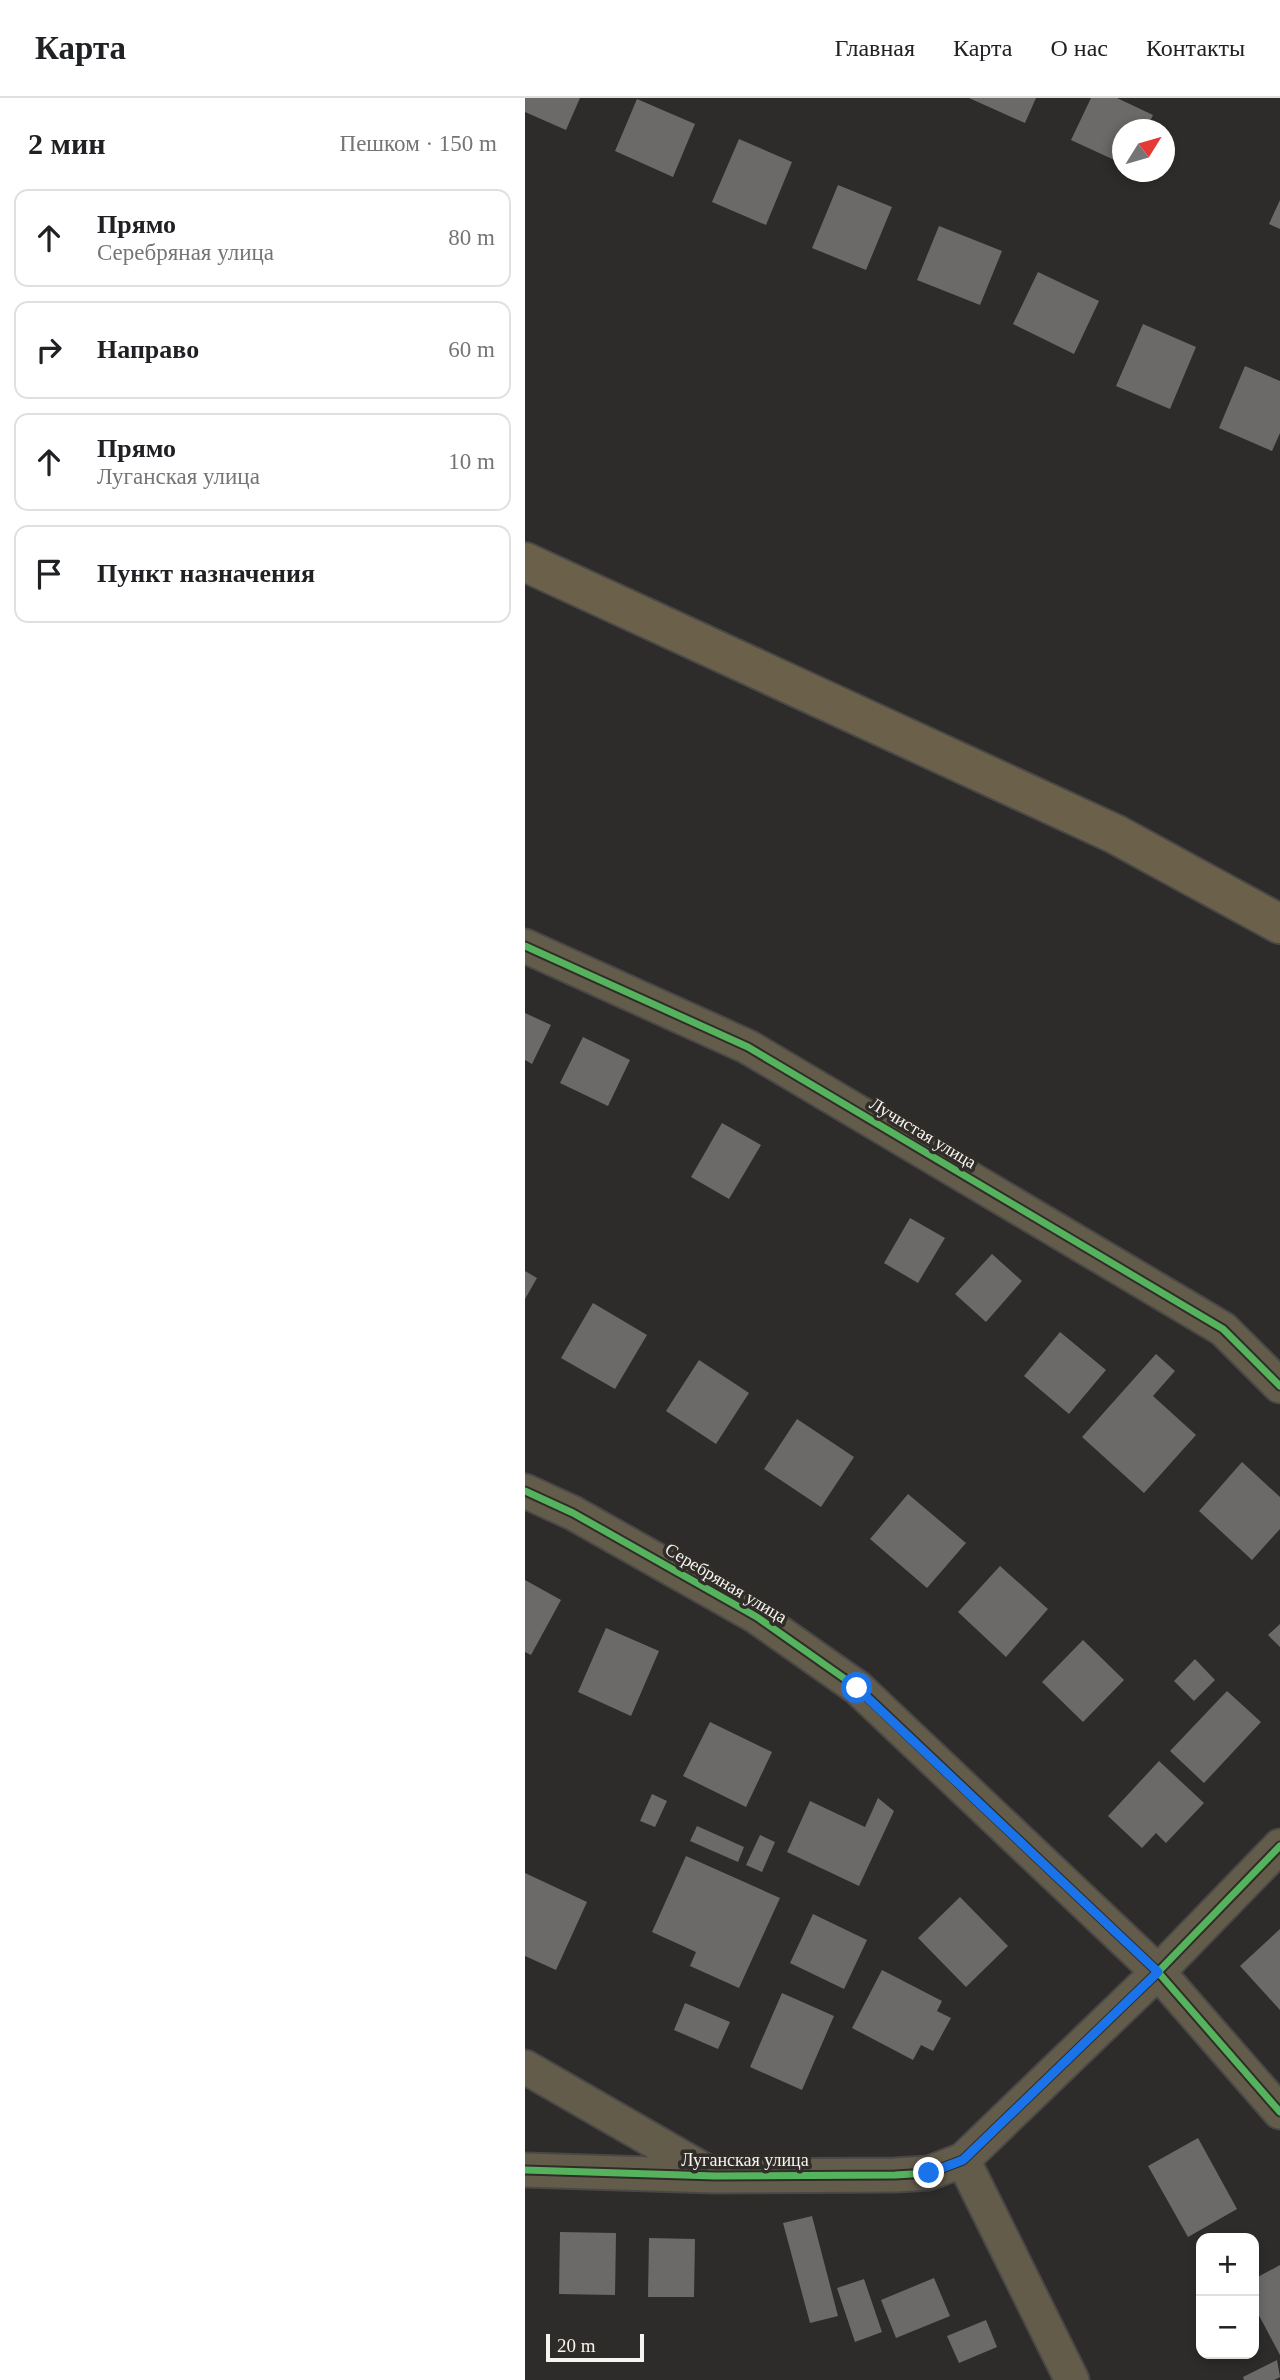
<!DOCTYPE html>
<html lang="ru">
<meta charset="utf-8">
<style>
body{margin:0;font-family:"Times New Roman",serif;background:#f2f2f2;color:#202124}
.controls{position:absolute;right:21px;bottom:21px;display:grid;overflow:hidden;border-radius:14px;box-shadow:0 4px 10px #0003}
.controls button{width:63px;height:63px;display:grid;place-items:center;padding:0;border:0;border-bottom:2px solid #e0e0e0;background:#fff;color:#202124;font:35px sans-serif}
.compass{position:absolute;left:587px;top:21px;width:63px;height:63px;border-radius:50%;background:#fff;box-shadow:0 4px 10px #0003;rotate:53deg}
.scale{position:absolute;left:21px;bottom:18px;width:98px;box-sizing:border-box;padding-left:7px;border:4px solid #f6f4f1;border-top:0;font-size:19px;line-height:24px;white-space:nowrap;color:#f6f4f1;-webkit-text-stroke:5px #302d28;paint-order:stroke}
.stop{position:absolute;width:21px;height:21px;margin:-16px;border:5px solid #1a73e8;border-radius:50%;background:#fff}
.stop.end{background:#1a73e8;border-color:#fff;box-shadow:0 2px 7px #0008}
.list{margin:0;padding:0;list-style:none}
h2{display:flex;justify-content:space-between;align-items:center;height:91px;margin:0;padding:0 28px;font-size:30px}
h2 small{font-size:23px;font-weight:400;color:#757577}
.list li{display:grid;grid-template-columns:46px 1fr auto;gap:21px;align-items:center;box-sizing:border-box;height:98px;margin:0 14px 14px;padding:0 14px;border:2px solid #e0e0e0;border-radius:14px}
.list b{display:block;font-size:26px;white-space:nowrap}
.list p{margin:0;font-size:23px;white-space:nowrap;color:#757577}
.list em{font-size:23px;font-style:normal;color:#757577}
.icon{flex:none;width:38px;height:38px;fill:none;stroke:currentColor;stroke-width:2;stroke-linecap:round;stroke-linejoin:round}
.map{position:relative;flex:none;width:755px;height:2282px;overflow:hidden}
header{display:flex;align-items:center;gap:42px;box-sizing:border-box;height:98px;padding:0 35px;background:#fff;border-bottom:2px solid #e0e0e0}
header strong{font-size:33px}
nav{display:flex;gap:38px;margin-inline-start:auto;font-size:24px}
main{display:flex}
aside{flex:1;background:#fff}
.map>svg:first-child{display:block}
</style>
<header>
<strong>Карта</strong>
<nav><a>Главная</a><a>Карта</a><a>О нас</a><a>Контакты</a></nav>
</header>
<main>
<aside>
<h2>2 мин<small>Пешком · 150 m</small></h2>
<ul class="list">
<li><svg class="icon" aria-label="ahead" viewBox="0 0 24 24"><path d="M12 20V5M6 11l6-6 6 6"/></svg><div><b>Прямо</b><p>Серебряная улица</p></div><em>80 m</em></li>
<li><svg class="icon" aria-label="right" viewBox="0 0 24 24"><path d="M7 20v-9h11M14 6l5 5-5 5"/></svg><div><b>Направо</b></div><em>60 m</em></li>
<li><svg class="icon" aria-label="ahead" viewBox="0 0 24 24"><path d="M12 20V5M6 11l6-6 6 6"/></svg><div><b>Прямо</b><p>Луганская улица</p></div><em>10 m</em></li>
<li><svg class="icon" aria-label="arrive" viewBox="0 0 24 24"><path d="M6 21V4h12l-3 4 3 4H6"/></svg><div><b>Пункт назначения</b></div></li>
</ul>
</aside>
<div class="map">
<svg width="755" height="2282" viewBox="0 0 755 2282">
<rect width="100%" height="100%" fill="#2e2c2a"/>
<!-- building -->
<path fill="#6c6a68" d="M0,0H55L41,32L0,14Z
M444,0H511L500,25Z
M566,0H592L628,17L621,32H598V66L546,42Z
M112,1L170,26L148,79L90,53Z
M214,41L267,64L241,127L187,104Z
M313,87L367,109L341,172L287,150Z
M755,102V131L744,126Z
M414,128L477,153L455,207L392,182Z
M513,174L574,203L549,256L488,226Z
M618,226L671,249L645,311L591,288Z
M720,268L755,283V335L747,353L694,330Z
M0,915L26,927L7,966L0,962Z
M58,939L105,962L83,1008L35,985Z
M197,1025L236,1047L204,1101L166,1079Z
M385,1120L420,1140L393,1185L359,1165Z
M467,1156L497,1183L461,1224L430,1196Z
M0,1173L12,1180L0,1201Z
M68,1205L122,1237L90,1291L36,1260Z
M535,1234L581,1272L544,1316L499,1278Z
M631,1256L650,1273L628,1298L671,1337L619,1395L557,1339Z
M174,1262L224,1295L191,1346L141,1313Z
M272,1321L329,1359L296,1409L239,1371Z
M717,1364L755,1399V1431L727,1462L674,1413Z
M383,1396L441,1445L402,1490L345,1441Z
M475,1468L523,1511L481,1559L433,1514Z
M0,1482L36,1502L6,1557L0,1554Z
M755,1526V1549L743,1537Z
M81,1530L134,1553L106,1618L53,1594Z
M558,1542L599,1582L558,1624L517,1584Z
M670,1561L690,1582L669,1603L649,1583Z
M702,1593L736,1624L679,1685L645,1653Z
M185,1624L247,1654L221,1709L158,1678Z
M634,1663L679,1705L641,1745L631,1735L617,1750L583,1718Z
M127,1696L142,1703L130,1729L115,1723Z
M353,1700L369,1713L334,1788L262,1754L285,1703L340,1729Z
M172,1728L219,1749L213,1764L165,1743Z
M235,1737L250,1744L237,1774L221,1767Z
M161,1758L255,1800L214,1890L165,1868L171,1854L127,1834Z
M0,1775L62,1804L31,1872L0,1858Z
M435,1799L483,1848L441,1889L393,1840Z
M288,1816L342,1842L319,1891L265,1865Z
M755,1831V1912L715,1868Z
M357,1872L417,1903L412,1913L426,1920L408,1953L396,1947L388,1962L327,1930Z
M257,1895L309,1918L277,1992L225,1969Z
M160,1905L205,1924L193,1951L149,1932Z
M673,2040L712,2111L663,2139L623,2068Z
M287,2118L313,2218L285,2225L258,2125Z
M35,2134L91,2135L90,2197L34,2196Z
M124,2140L170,2141L169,2199H123Z
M755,2167V2257L729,2208V2181Z
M409,2180L425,2218L371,2240L356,2202Z
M339,2181L357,2234L330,2244L312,2190Z
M461,2222L472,2249L434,2265L422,2238Z
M752,2262L755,2279L749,2282H719L718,2279Z"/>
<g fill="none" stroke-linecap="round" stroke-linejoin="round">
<!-- minor casing -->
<g stroke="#494847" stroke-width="37">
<path id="minor" d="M0,848L223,949L698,1231L755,1288
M0,1393L48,1415L232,1519L333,1590L633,1874L755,2014
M0,1969L184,2075
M438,2062L547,2282
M0,2072L190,2078L370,2077L404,2075L438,2062L633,1874L755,1748"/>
</g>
<!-- major casing -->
<g stroke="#494847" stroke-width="42">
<path id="major" d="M0,464L590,736L755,826"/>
</g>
<!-- minor -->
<use href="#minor" stroke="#645c4b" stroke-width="33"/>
<!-- major -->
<use href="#major" stroke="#6b614b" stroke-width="38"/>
<!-- cycleway casing -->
<g stroke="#302d28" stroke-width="11">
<path id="cycleway" d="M0,848L223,949L698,1231L755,1288
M0,1393L48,1415L232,1519L333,1590L633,1874L755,2014
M0,2072L190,2078L370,2077L404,2075L438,2062L633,1874L755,1748"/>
</g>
<!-- cycleway -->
<use href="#cycleway" stroke="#56b35d" stroke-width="7"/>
</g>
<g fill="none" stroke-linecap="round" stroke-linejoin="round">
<!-- route -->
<path stroke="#1a73e8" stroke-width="9" d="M332,1590L633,1874L438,2062L404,2075"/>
</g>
<g text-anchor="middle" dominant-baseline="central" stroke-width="7" stroke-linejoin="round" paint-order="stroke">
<!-- street labels -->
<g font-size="18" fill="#f6f4f1" stroke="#302d28">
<text transform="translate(398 1035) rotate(31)">Лучистая улица</text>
<text transform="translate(201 1485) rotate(31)">Серебряная улица</text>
<text x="220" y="2062">Луганская улица</text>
</g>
</g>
</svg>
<div class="controls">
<button>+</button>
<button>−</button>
</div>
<svg class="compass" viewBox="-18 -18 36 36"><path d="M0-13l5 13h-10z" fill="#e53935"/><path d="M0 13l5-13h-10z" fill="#757577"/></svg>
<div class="scale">20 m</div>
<div class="stop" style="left:332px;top:1590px"></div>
<div class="stop end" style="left:404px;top:2075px"></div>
</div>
</main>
